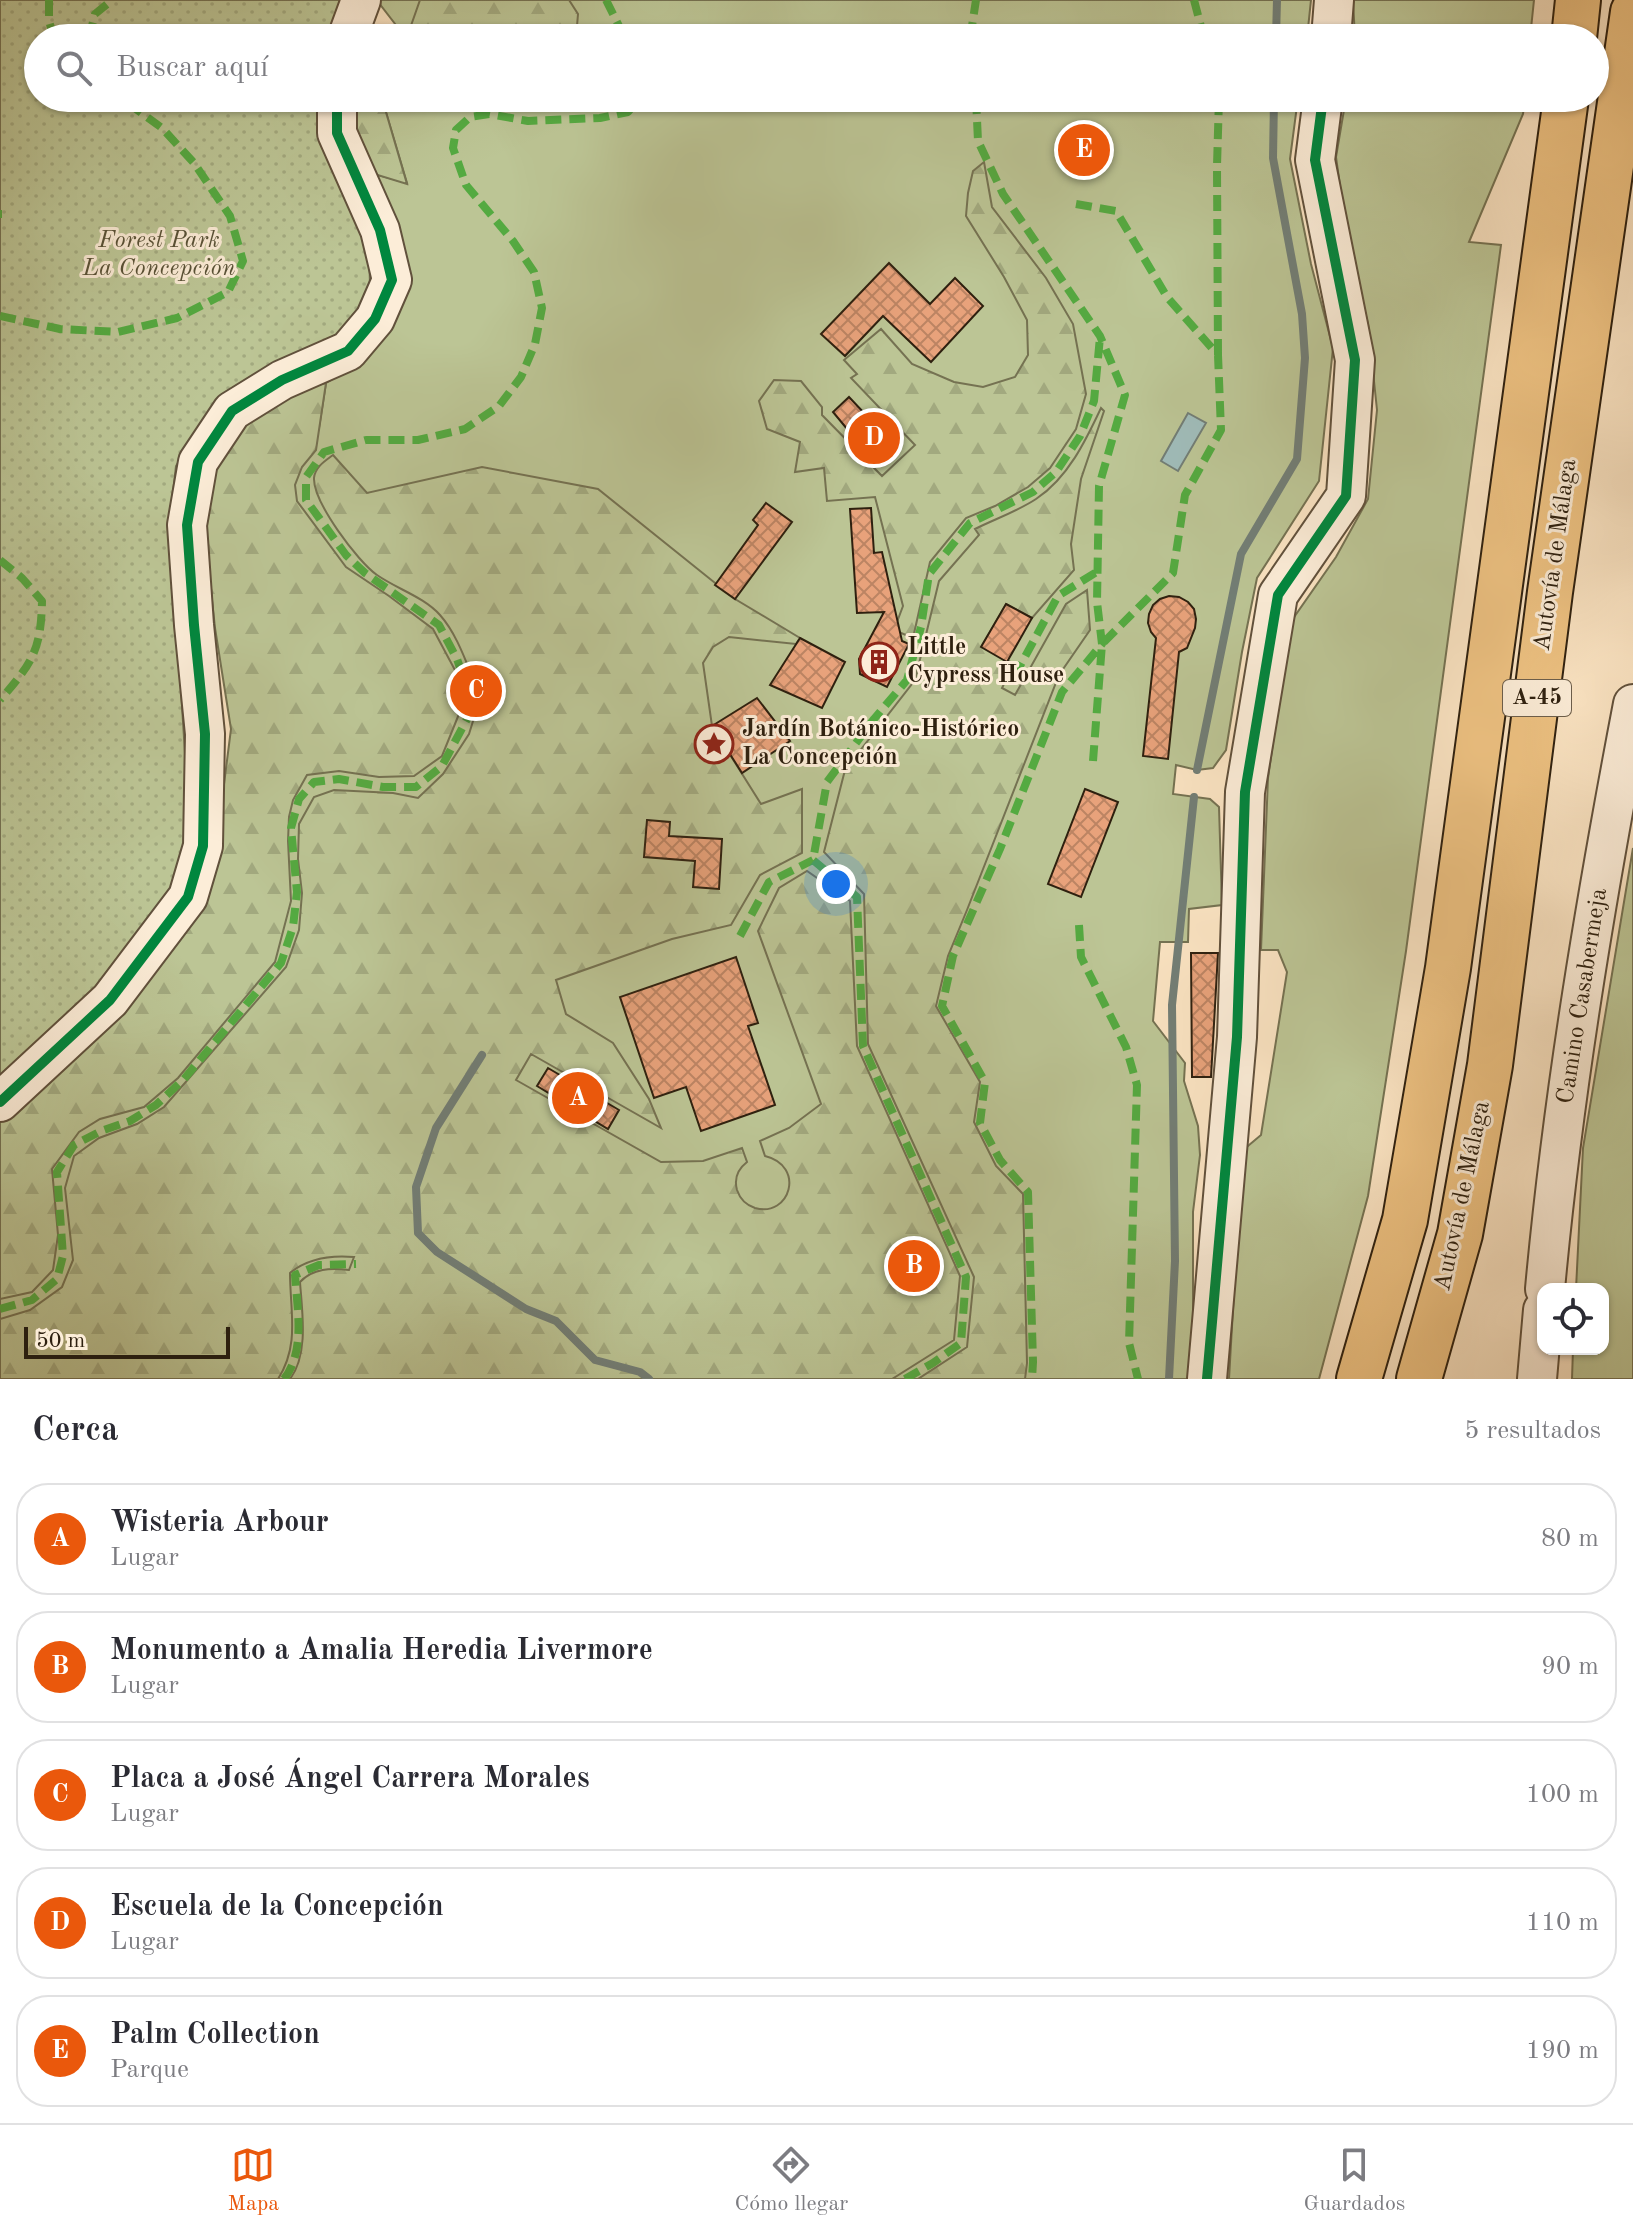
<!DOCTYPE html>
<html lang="es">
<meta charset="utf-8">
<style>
body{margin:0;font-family:"Old Standard TT",serif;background:#f2f2f3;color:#2b2b33}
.controls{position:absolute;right:24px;bottom:24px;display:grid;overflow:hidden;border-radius:16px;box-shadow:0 2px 6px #0004}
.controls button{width:72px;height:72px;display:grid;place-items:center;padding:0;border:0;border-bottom:2px solid #e1e1e2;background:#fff;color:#2b2b33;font:40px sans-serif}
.scale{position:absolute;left:24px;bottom:20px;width:206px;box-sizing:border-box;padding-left:8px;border:4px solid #2e200f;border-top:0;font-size:22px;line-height:28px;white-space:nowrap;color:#2e200f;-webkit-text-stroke:6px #fcedd8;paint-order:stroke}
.you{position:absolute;left:836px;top:884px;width:28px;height:28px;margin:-20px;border:6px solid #fff;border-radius:50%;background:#1a73e8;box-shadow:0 0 0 12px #1a73e833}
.badge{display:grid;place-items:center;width:52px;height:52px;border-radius:50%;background:#ea580c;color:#fff;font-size:26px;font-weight:700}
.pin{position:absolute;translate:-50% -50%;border:4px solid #fff;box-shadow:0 2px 8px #0006}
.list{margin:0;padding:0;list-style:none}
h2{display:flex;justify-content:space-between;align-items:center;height:104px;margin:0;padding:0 32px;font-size:34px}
h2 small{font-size:26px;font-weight:400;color:#7c7c81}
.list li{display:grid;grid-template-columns:52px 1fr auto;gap:24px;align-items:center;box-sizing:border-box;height:112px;margin:0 16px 16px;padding:0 16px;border:2px solid #e1e1e2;border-radius:32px}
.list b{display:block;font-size:30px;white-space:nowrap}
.list p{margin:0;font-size:26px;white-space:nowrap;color:#7c7c81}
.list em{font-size:26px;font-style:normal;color:#7c7c81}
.icon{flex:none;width:44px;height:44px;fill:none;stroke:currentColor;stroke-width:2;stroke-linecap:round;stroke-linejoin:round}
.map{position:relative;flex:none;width:1633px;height:1379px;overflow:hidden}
.search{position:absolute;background:#fff;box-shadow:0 2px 6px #0004;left:24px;right:24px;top:24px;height:88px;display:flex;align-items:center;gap:20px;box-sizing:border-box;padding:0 28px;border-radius:44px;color:#7c7c81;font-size:30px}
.sheet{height:744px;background:#fff}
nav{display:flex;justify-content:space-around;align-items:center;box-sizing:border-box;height:112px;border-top:2px solid #e1e1e2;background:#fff;font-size:22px;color:#7c7c81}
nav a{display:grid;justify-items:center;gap:4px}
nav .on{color:#ea580c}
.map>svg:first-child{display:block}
</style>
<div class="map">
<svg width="1633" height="1379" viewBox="0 0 1633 1379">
<defs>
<pattern id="forest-firs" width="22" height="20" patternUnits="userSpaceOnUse" patternTransform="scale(2)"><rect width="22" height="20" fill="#bcc595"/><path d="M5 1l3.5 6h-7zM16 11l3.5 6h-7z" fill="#a2a97f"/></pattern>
<pattern id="park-dots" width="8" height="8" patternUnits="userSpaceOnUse" patternTransform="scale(2)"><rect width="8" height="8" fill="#bcc595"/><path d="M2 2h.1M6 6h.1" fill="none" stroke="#a2a97f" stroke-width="1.8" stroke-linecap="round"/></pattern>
<pattern id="building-cross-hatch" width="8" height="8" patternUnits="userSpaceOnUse" patternTransform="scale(2)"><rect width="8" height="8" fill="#e8a27b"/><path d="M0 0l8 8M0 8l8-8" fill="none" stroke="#bc8463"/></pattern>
</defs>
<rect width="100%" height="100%" fill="#fbe4c3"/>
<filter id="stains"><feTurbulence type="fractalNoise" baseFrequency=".0025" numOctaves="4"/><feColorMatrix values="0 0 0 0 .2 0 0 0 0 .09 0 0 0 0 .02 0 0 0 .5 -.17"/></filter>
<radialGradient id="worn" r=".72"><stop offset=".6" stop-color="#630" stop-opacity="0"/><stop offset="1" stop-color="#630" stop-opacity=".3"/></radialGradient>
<!-- green -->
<path fill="#bcc595" stroke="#757252" stroke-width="2" d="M380,0H1311L1307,38H406L379,3Z
M1353,0H1534L1530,38H1355Z
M384,98H1298L1290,159L1311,264L1333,348L1319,481L1257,578L1242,652L1226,750L1213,768L1197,770L1176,765L1173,794L1210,799L1219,807L1222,905L1189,909L1188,942H1160L1153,1021L1185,1063L1184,1081L1198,1126L1200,1155L1193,1212V1337L1189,1379H0V1161L259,898L241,554L319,428L326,383L367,359L393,319L371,173L407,183L383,102Z
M1346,98H1525L1523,114L1469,242L1501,245L1406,951L1368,1196L1319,1379H1229L1242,1151L1261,1135L1287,972L1278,950H1261L1268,778L1290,623L1336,557L1368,499L1377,410L1368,324L1348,245L1336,157Z
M1633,848V1379H1572L1573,1349H1603V1289H1576L1583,1148Z"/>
<!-- forest -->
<path fill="url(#forest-firs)" stroke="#757252" stroke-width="2" d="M420,0H569L578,14L576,38H516C504,33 485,32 474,38H408L407,37Z
M352,98H384L383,102L407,184L371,173L354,126Z
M984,162L992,207L1046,278L1073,324L1086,394L1076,429L1050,468L1028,487L995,506L966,518L930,562L913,638L894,630L903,606L875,497L827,501L824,468L795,472L800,442L767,429L759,401L774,380L801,381L822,407V415L882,476L915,445L851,378L857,374L844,360L881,329L912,364L954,382L983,387L1015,377L1028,355L1027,320L1004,277L966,216L968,193L973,171Z
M326,383L316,450L302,467L295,485L297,501L346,567L389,596L433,629L456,672L459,714L442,756L414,776L379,777L339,771L307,775L293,800L289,817L288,841L291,901L275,962L178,1078L144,1107L100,1119L79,1132L52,1169L58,1235L53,1270L32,1292L0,1299V1122L33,1092L215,855L231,729L215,628L204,524L208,484L229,442L253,414L292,391Z
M1101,408L1104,411L1081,479L1071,544L1074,570L1032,618L1006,604L982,646L1014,664L1002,688L1015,695L1066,604L1087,590L1090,630L1059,675L967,910L948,956L936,1006L980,1082L974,1122L996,1166L1023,1194L1027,1363L1025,1379H918L967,1347L974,1277L868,1044L864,894L824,852L845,770L915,680L939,581L979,535L975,529C995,519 1018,511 1036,499C1068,478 1086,440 1101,408Z
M333,455L367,493L482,467L598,489L735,599L800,638L796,644L729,637L713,647L703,663L712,726L761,804L802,789V853L760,875L731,925L672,939L556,980L566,1014L613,1043L649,1099L661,1128L531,1054L516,1080L661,1162L703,1161L742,1148L747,1162C738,1169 734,1179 737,1190C740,1199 746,1205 755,1208C790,1218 806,1166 765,1156L760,1141L789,1128L821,1104L758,931L779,888L807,871L850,901L857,1046L960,1276L954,1340L892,1379H290C309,1354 302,1311 300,1282C313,1268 331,1268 349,1270L354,1257C331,1255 308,1258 290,1273C290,1311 300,1345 278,1379H0V1319L30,1310L62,1287L73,1260L65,1188L74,1156L99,1138L137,1124L164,1107L286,967L299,930L302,893L298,859L299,824L314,797L334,790L393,793L418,798L443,774L469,734L478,705L496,707L492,689L474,681C465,659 456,633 440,615C424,597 397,589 377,575C358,562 313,502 314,478C315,467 325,461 333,455Z"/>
<!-- park -->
<path fill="url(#park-dots)" stroke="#757252" stroke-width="2" d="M0,0H347L334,38H38V98H323L369,246L370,286L359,315L337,340L209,413L176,466L170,518L185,753L188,833L169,896L100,989L0,1075Z"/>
<!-- water -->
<path fill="#a0bdbb" stroke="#727e76" stroke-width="2" d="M1188,413L1206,423L1178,471L1161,461Z"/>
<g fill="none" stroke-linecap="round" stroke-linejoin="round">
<!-- stream -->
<path stroke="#727e76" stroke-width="8" d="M1276,38L1277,0
M1197,770L1241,554L1297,459L1305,358L1302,314L1273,158L1274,98
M482,1055L436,1128L416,1187L418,1233L437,1252L526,1309L556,1321L595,1360L640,1372L649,1379
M1169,1379L1175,1261L1172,1005L1194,797"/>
</g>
<!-- building -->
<path fill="url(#building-cross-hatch)" stroke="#2e200f" stroke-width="2" d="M889,263L930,304L955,278L983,306L931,362L883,316L845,356L821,334Z
M849,397L865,414L868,411L901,444L880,465L847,432L848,430L833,412Z
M766,503L792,522L735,599L715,585L758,525L753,520Z
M871,508L874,553L882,552L902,641L909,644L887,687L860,674L859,659L884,612L857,613L850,509Z
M1169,596L1179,597L1188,602L1194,609L1196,619L1195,628L1187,648L1179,652L1168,759L1143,756L1156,638L1151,632L1148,623L1149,614L1153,605L1160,599Z
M1006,604L1032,618L1007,662L981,647Z
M800,638L845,662L822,708L770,685Z
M757,698L790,741L742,773L712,726Z
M1085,789L1118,802L1081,897L1048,884Z
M647,820L670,822L669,836L722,839L719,889L693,887L695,861L644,857Z
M1191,953H1218L1211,1077H1192Z
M736,957L758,1023L748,1026L775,1105L701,1131L686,1087L654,1098L620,997Z
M548,1068L619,1110L608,1129L537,1086Z"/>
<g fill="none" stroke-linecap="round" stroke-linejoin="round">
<!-- minor casing -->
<g stroke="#61513c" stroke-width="42">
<path id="minor" d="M347,38L361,0
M1331,38L1334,0
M0,1102L110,1000L188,897L203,846L205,734L194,625L187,525L198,462L232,411L282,380L348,351L375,319L392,280L380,230L337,133V98
M1545,1289C1563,1093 1596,898 1633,704
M1207,1379L1237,1037L1245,792L1278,595L1346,496L1355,360L1315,160L1323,98
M1537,1379L1543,1310"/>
</g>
<!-- highway casing -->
<g stroke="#2e200f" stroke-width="48">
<path id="highway" d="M1574,38L1578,0
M1359,1379L1405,1220L1448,968L1566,98
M1419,1379L1460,1234L1490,1065L1550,592L1633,12"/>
</g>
<!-- minor -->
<use href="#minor" stroke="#fcedd8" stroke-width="38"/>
<!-- highway -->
<use href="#highway" stroke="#eec282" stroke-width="44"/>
<!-- quiet -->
<path stroke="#54aa41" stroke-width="8" stroke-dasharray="16 8" stroke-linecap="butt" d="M49,0V21L54,38
M606,0L625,38
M1194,0L1204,38
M89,38L95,14L112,0
M973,38L972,26L976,0
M976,98L978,141L1003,194L1100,336L1125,395L1099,486L1097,602L1102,644L1062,692L1000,849L953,956L942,1006L985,1082L980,1123L1000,1160L1028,1192L1033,1362L1032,1379
M1076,204L1116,211L1167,297L1218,355L1221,430L1185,495L1173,573L1102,644L1093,761
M0,214H2
M0,316L60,329L118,332L177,318L228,292L243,261L230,216L194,163L162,128L121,98
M1218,355L1217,166L1219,98
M0,560L22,578L42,601C41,651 32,663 0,700
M1014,677L1058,596L1098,571
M1079,925L1081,957L1126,1047L1137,1085L1129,1343L1138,1379
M740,936L769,882L813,860
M0,1309L32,1300L57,1279L63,1256L57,1172L74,1145L101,1131L130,1121L156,1105L184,1079L281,963L293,927L297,892L291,828L299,799L314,782L339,779L383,787H416L442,766L467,719L470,697L457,659L439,625L365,573L346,555L306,500V477L324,452L366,440H418L465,429L499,406L521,377L535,344L542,308L534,272L513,241L466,185L453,148L456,130L470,117L489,114L528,121L600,118L628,112L640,98
M284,1379C306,1351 297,1308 295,1275L319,1265L356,1264
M905,1379L933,1363L961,1343L966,1277L863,1046L857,897L813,860L827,782L874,719L907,680L921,627L929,574L970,523L1033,492L1056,472L1080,436L1094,401L1100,337"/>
<!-- cycleway casing -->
<g stroke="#fcedd8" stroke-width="15">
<path id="cycleway" d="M0,1102L110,1000L188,897L203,846L205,734L194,625L187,525L198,462L232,411L282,380L348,351L375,319L392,280L380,230L337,133V98
M1207,1379L1237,1037L1245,792L1278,595L1346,496L1355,360L1315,160L1323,98"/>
</g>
<!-- cycleway -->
<use href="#cycleway" stroke="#00873e" stroke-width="10"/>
</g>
<!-- icons -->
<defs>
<g id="building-ring" transform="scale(2)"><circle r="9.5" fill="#fcedd8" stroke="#8f2418" stroke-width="1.5"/><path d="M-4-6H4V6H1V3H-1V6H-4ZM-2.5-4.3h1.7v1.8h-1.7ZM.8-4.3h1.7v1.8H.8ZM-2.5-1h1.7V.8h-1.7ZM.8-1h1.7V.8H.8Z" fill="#8f2418"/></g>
<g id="sight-ring" transform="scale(2)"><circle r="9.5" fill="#fcedd8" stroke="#8f2418" stroke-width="1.5"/><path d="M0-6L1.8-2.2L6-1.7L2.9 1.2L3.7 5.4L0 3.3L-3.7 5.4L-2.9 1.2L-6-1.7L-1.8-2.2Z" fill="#8f2418"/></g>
</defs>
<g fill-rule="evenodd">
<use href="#building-ring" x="879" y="662"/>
<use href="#sight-ring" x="714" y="744"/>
</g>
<g text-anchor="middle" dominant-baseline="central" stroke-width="6" stroke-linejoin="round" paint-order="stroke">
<!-- shield labels -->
<rect fill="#fcedd8" stroke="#6c5e4b" stroke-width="2" x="1503" y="680" width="68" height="36" rx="6"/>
<g font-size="22" font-weight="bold" fill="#2e200f">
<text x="1537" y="698">A-45</text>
</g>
<!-- park labels -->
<g font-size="24" font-style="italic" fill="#595237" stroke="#fcedd8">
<text x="159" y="241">Forest Park<tspan x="159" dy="28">La Concepción</tspan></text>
</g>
<!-- street labels -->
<g font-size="24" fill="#2e200f" stroke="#fcedd8">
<text transform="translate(1556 555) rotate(-82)">Autovía de Málaga</text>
<text transform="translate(1583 996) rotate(-81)">Camino Casabermeja</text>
<text transform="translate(1463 1196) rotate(-78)">Autovía de Málaga</text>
</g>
<!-- poi labels -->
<g font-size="24" font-weight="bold" fill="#2e200f" stroke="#fcedd8" text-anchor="start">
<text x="907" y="648">Little<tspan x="907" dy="28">Cypress House</tspan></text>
<text x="742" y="730">Jardín Botánico-Histórico<tspan x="742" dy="28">La Concepción</tspan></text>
</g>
</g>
<rect width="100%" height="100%" filter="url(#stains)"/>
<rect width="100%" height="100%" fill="url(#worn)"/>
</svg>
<div class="controls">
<button><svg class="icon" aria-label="locate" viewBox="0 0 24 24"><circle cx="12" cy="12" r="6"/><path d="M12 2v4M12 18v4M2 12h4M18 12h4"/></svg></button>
</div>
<div class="scale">50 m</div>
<div class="you"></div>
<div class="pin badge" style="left:578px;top:1098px">A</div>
<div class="pin badge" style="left:914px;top:1266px">B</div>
<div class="pin badge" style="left:476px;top:691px">C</div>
<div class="pin badge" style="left:874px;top:438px">D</div>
<div class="pin badge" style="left:1084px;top:150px">E</div>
<div class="search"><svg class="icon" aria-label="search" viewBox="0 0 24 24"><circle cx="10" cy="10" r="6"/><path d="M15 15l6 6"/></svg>Buscar aquí</div>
</div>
<section class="sheet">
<h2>Cerca<small>5 resultados</small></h2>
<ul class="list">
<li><span class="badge">A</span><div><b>Wisteria Arbour</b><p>Lugar</p></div><em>80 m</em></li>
<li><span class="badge">B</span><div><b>Monumento a Amalia Heredia Livermore</b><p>Lugar</p></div><em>90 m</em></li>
<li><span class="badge">C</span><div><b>Placa a José Ángel Carrera Morales</b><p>Lugar</p></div><em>100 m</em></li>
<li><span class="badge">D</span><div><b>Escuela de la Concepción</b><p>Lugar</p></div><em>110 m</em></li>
<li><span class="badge">E</span><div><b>Palm Collection</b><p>Parque</p></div><em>190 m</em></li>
</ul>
</section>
<nav>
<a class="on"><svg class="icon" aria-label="map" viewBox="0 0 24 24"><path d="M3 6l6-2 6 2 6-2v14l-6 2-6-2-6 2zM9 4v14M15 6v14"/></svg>Mapa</a>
<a><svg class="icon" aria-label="directions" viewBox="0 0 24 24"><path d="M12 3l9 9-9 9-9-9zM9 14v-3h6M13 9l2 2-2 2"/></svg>Cómo llegar</a>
<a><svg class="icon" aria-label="saved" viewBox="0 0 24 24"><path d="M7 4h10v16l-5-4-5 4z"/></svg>Guardados</a>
</nav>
